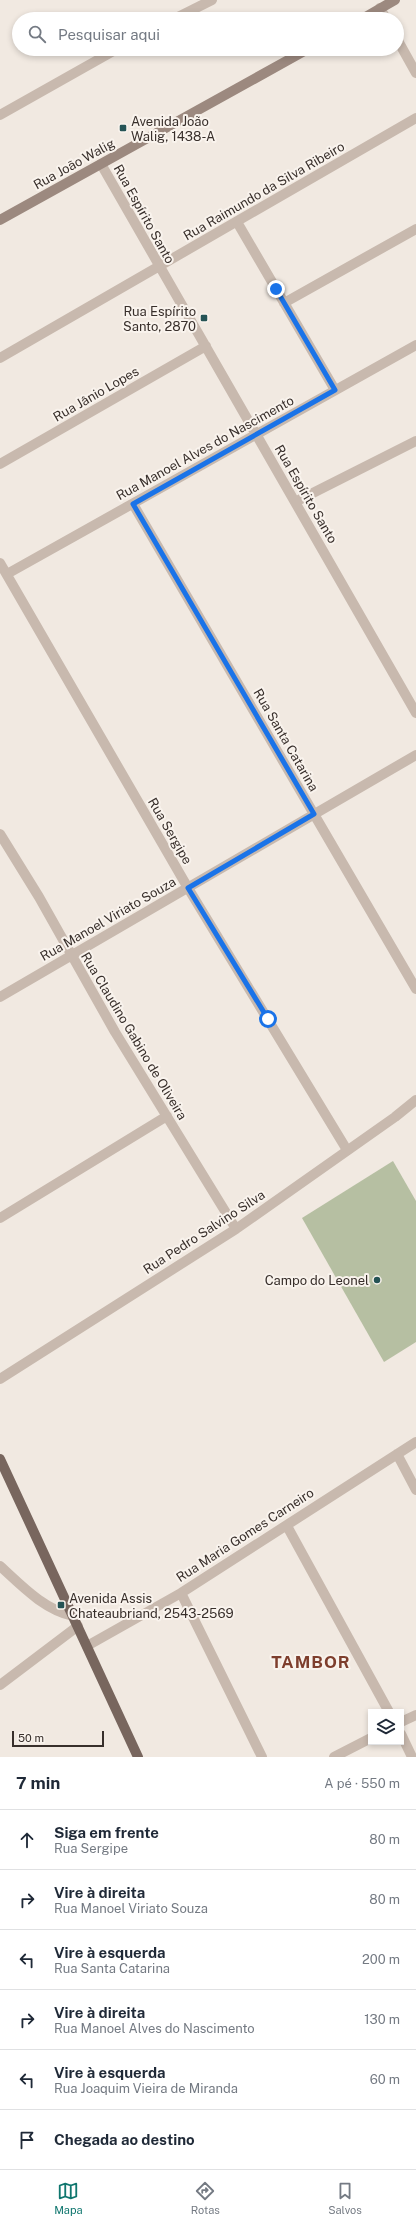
<!DOCTYPE html>
<html lang="pt">
<meta charset="utf-8">
<style>
body{margin:0;font-family:"Public Sans",sans-serif;background:#f2f2f3;color:#1f2937}
.controls{position:absolute;right:12px;bottom:12px;display:grid;overflow:hidden;border-radius:0px;box-shadow:0 2px 6px #0003}
.controls button{width:36px;height:36px;display:grid;place-items:center;padding:0;border:0;border-bottom:1px solid #e0e1e3;background:#fff;color:#1f2937;font:20px sans-serif}
.scale{position:absolute;left:12px;bottom:10px;width:92px;box-sizing:border-box;padding-left:4px;border:2px solid #382f2b;border-top:0;font-size:11px;line-height:14px;white-space:nowrap;color:#382f2b;-webkit-text-stroke:3px #f9f3ed;paint-order:stroke}
.stop{position:absolute;width:12px;height:12px;margin:-9px;border:3px solid #1a73e8;border-radius:50%;background:#fff}
.stop.end{background:#1a73e8;border-color:#fff;box-shadow:0 1px 4px #0008}
.list{margin:0;padding:0;list-style:none}
h2{display:flex;justify-content:space-between;align-items:center;height:52px;margin:0;padding:0 16px;font-size:17px}
h2 small{font-size:13px;font-weight:400;color:#747a83}
.list li{display:grid;grid-template-columns:26px 1fr auto;gap:12px;align-items:center;box-sizing:border-box;height:60px;padding:0 16px;border-top:1px solid #e0e1e3}
.list b{display:block;font-size:15px;white-space:nowrap}
.list p{margin:0;font-size:13px;white-space:nowrap;color:#747a83}
.list em{font-size:13px;font-style:normal;color:#747a83}
.icon{flex:none;width:22px;height:22px;fill:none;stroke:currentColor;stroke-width:2;stroke-linecap:round;stroke-linejoin:round}
.map{position:relative;flex:none;width:416px;height:1757px;overflow:hidden}
.search{position:absolute;background:#fff;box-shadow:0 2px 6px #0003;left:12px;right:12px;top:12px;height:44px;display:flex;align-items:center;gap:10px;box-sizing:border-box;padding:0 14px;border-radius:22px;color:#747a83;font-size:15px}
.sheet{height:412px;background:#fff}
nav{display:flex;justify-content:space-around;align-items:center;box-sizing:border-box;height:56px;border-top:1px solid #e0e1e3;background:#fff;font-size:11px;color:#747a83}
nav a{display:grid;justify-items:center;gap:2px}
nav .on{color:#0f766e}
.map>svg:first-child{display:block}
</style>
<div class="map">
<svg width="416" height="1757" viewBox="0 0 416 1757">
<rect width="100%" height="100%" fill="#f1e9e1"/>
<!-- green -->
<path fill="#b6bfa2" d="M393,1161L416,1201V1342L384,1362L302,1218Z"/>
<g fill="none" stroke-linecap="round" stroke-linejoin="round">
<!-- street -->
<path stroke="#c8b9ae" stroke-width="10" d="M380,8L386,19
M174,19L212,0
M397,39L416,73
M0,115L117,49
M101,164L416,713
M237,222L335,390
M284,303L416,229
M0,358L416,118
M0,464L206,346
M295,502L416,441
M133,504L416,989
M0,563L188,888L347,1150
M7,574L416,345
M0,834L39,897L115,1032L236,1229
M0,997L416,755
M0,1218L167,1116
M0,1379L236,1229L395,1117L416,1100
M397,1454L416,1490
M287,1526L389,1712
M0,1566C22,1586 43,1609 73,1616
M181,1593L262,1757
M87,1646L181,1593L416,1442
M0,1685L78,1626
M401,1722L416,1715
M401,1734L412,1757
M334,1757L371,1738"/>
<!-- secondary -->
<path stroke="#9c897f" stroke-width="10" d="M362,19L395,0
M0,220L308,49"/>
<!-- primary -->
<path stroke="#78665e" stroke-width="10" d="M0,1459L138,1757"/>
</g>
<g fill="none" stroke-linecap="round" stroke-linejoin="round">
<!-- route -->
<path stroke="#1a73e8" stroke-width="5" d="M268,1019L188,888L314,814L133,504L335,390L276,289"/>
</g>
<!-- markers -->
<g fill="#255355" stroke="#f9f3ed" stroke-width="1.5">
<rect x="119" y="124" width="8" height="8" rx="2"/>
<rect x="200" y="314" width="8" height="8" rx="2"/>
<circle cx="377" cy="1280" r="4"/>
<rect x="57" y="1601" width="8" height="8" rx="2"/>
</g>
<g text-anchor="middle" dominant-baseline="central" stroke-width="4" stroke-linejoin="round" paint-order="stroke">
<!-- poi labels -->
<g font-size="13" fill="#382f2b" stroke="#f9f3ed" text-anchor="start">
<text x="131" y="121">Avenida João<tspan x="131" dy="15">Walig, 1438-A</tspan></text>
<text x="196" y="311" text-anchor="end">Rua Espírito<tspan x="196" dy="15">Santo, 2870</tspan></text>
<text x="369" y="1280" text-anchor="end">Campo do Leonel</text>
<text x="69" y="1598">Avenida Assis<tspan x="69" dy="15">Chateaubriand, 2543-2569</tspan></text>
</g>
<!-- street labels -->
<g font-size="13" fill="#382f2b" stroke="#f9f3ed">
<text transform="translate(74 164) rotate(-29)">Rua João Walig</text>
<text transform="translate(264 191) rotate(-30)">Rua Raimundo da Silva Ribeiro</text>
<text transform="translate(144 214) rotate(61)">Rua Espírito Santo</text>
<text transform="translate(96 394) rotate(-30)">Rua Jânio Lopes</text>
<text transform="translate(205 448) rotate(-29)">Rua Manoel Alves do Nascimento</text>
<text transform="translate(306 494) rotate(60)">Rua Espírito Santo</text>
<text transform="translate(286 740) rotate(60)">Rua Santa Catarina</text>
<text transform="translate(170 831) rotate(60)">Rua Sergipe</text>
<text transform="translate(108 919) rotate(-30)">Rua Manoel Viriato Souza</text>
<text transform="translate(134 1036) rotate(59)">Rua Claudino Gabino de Oliveira</text>
<text transform="translate(204 1232) rotate(-33)">Rua Pedro Salvino Silva</text>
<text transform="translate(245 1535) rotate(-33)">Rua Maria Gomes Carneiro</text>
</g>
<!-- district labels -->
<g font-size="17" font-weight="bold" letter-spacing="1" fill="#7e3e2d" stroke="#f9f3ed">
<text x="311" y="1662">TAMBOR</text>
</g>
</g>
</svg>
<div class="controls">
<button><svg class="icon" aria-label="layers" viewBox="0 0 24 24"><path d="M12 4l9 5-9 5-9-5zM3 14l9 5 9-5"/></svg></button>
</div>
<div class="scale">50 m</div>
<div class="stop" style="left:268px;top:1019px"></div>
<div class="stop end" style="left:276px;top:289px"></div>
<div class="search"><svg class="icon" aria-label="search" viewBox="0 0 24 24"><circle cx="10" cy="10" r="6"/><path d="M15 15l6 6"/></svg>Pesquisar aqui</div>
</div>
<section class="sheet">
<h2>7 min<small>A pé · 550 m</small></h2>
<ul class="list">
<li><svg class="icon" aria-label="ahead" viewBox="0 0 24 24"><path d="M12 20V5M6 11l6-6 6 6"/></svg><div><b>Siga em frente</b><p>Rua Sergipe</p></div><em>80 m</em></li>
<li><svg class="icon" aria-label="right" viewBox="0 0 24 24"><path d="M7 20v-9h11M14 6l5 5-5 5"/></svg><div><b>Vire à direita</b><p>Rua Manoel Viriato Souza</p></div><em>80 m</em></li>
<li><svg class="icon" aria-label="left" viewBox="0 0 24 24"><path d="M17 20v-9H6M10 6l-5 5 5 5"/></svg><div><b>Vire à esquerda</b><p>Rua Santa Catarina</p></div><em>200 m</em></li>
<li><svg class="icon" aria-label="right" viewBox="0 0 24 24"><path d="M7 20v-9h11M14 6l5 5-5 5"/></svg><div><b>Vire à direita</b><p>Rua Manoel Alves do Nascimento</p></div><em>130 m</em></li>
<li><svg class="icon" aria-label="left" viewBox="0 0 24 24"><path d="M17 20v-9H6M10 6l-5 5 5 5"/></svg><div><b>Vire à esquerda</b><p>Rua Joaquim Vieira de Miranda</p></div><em>60 m</em></li>
<li><svg class="icon" aria-label="arrive" viewBox="0 0 24 24"><path d="M6 21V4h12l-3 4 3 4H6"/></svg><div><b>Chegada ao destino</b></div></li>
</ul>
</section>
<nav>
<a class="on"><svg class="icon" aria-label="map" viewBox="0 0 24 24"><path d="M3 6l6-2 6 2 6-2v14l-6 2-6-2-6 2zM9 4v14M15 6v14"/></svg>Mapa</a>
<a><svg class="icon" aria-label="directions" viewBox="0 0 24 24"><path d="M12 3l9 9-9 9-9-9zM9 14v-3h6M13 9l2 2-2 2"/></svg>Rotas</a>
<a><svg class="icon" aria-label="saved" viewBox="0 0 24 24"><path d="M7 4h10v16l-5-4-5 4z"/></svg>Salvos</a>
</nav>
